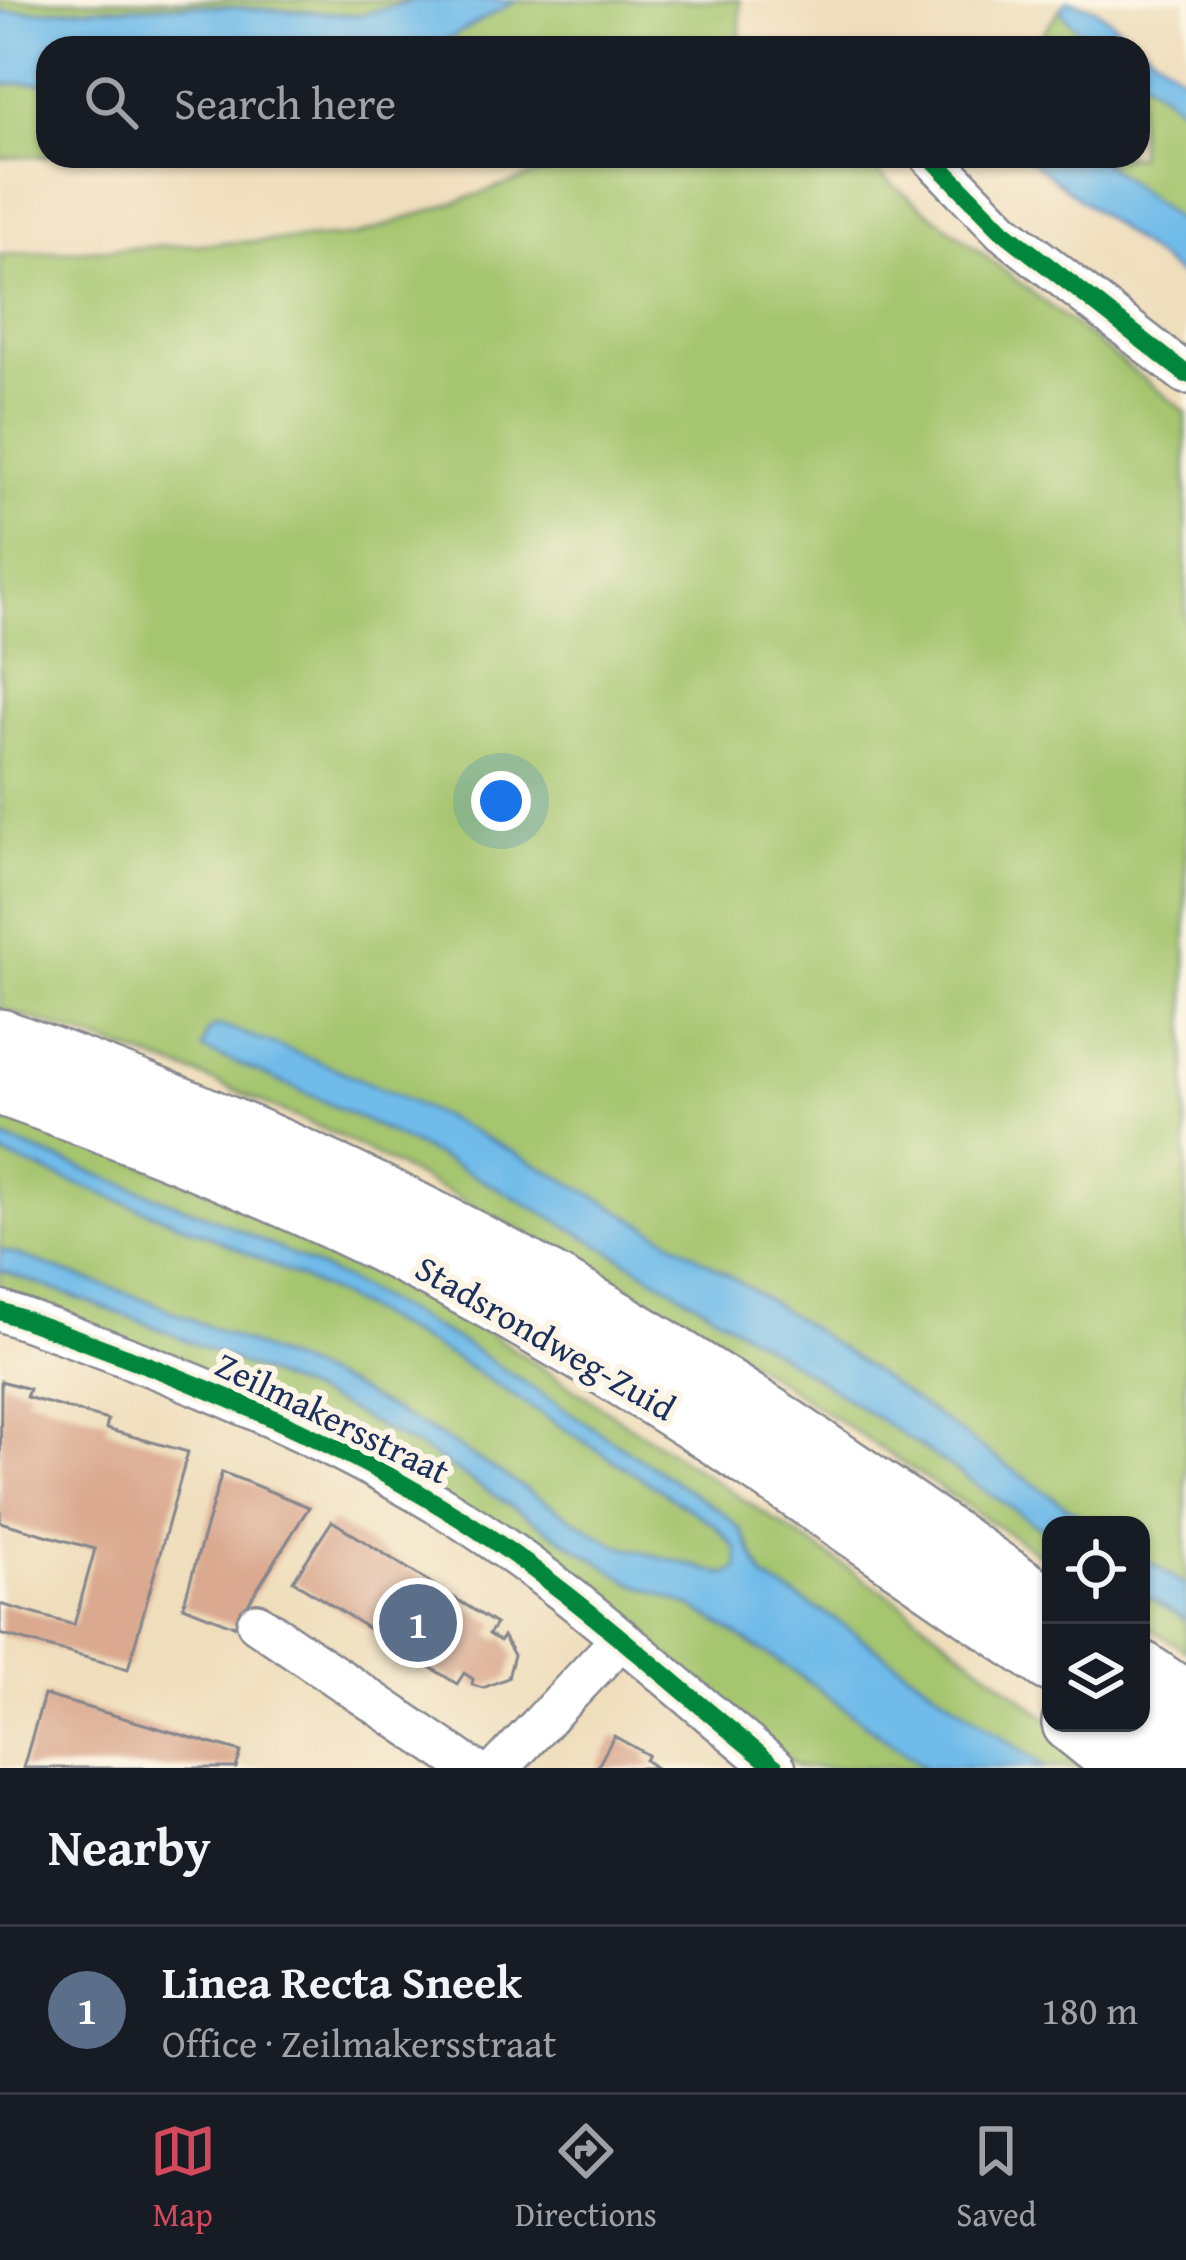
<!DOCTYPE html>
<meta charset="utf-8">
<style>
body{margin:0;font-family:"Gentium Book Plus",serif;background:#20242c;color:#f1f3f6}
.controls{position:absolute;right:36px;bottom:36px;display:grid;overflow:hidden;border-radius:24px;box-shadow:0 3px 9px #0004}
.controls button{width:108px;height:108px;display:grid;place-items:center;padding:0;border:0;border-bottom:3px solid #363941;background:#171b24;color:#f1f3f6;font:60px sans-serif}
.you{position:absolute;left:501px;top:801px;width:42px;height:42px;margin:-30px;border:9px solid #fff;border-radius:50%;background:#1a73e8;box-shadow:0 0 0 18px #1a73e833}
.badge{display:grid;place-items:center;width:78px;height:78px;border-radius:50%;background:#d1495b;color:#fff;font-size:39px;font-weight:700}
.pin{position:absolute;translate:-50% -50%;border:6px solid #fff;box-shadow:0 3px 12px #0006}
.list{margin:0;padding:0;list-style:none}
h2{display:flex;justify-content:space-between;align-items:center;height:156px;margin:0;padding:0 48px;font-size:51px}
h2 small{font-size:39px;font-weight:400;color:#9ea1a6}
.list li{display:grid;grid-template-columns:78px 1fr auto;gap:36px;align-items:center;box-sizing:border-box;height:168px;padding:0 48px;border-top:3px solid #363941}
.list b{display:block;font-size:45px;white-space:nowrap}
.list p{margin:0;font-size:39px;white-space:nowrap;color:#9ea1a6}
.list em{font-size:39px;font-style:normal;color:#9ea1a6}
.icon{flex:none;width:66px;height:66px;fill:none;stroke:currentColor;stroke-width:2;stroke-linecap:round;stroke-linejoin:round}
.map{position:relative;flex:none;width:1186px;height:1768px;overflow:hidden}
.search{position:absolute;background:#171b24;box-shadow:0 3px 9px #0004;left:36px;right:36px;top:36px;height:132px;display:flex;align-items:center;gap:30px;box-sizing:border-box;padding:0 42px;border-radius:36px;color:#9ea1a6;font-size:45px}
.sheet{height:324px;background:#171b24}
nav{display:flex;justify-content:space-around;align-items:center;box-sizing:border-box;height:168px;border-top:3px solid #363941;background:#171b24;font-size:33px;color:#9ea1a6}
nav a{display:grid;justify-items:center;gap:6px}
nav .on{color:#d1495b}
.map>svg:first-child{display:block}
</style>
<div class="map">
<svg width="1186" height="1768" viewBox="0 0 1186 1768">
<rect width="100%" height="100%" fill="#fcf5e5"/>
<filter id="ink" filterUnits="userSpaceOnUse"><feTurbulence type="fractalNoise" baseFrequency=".00833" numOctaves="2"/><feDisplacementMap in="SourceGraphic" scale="24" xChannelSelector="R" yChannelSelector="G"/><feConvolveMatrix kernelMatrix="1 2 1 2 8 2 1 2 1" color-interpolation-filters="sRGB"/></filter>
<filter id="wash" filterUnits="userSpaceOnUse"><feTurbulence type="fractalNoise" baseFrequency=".004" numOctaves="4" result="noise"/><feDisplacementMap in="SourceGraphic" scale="48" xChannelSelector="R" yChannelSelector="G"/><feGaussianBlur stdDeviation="2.7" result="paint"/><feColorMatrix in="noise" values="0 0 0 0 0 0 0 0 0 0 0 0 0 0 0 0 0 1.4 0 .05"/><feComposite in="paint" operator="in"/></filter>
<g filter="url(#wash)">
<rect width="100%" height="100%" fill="#efdebc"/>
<!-- green -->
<path fill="#a5c56e" stroke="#607a66" stroke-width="3" d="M0,0H416L359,15L191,5L0,12Z
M517,0H740V44L432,48Z
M1060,9L1102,48H1032Z
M1138,75L1186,112V227L1095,156H1138Z
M48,82V156L0,158V84Z
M591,156H856L1186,412V1586L1141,1556V1525H1094L726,1273L616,1212L468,1132L207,1032L203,1049C508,1171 781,1350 1051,1535V1562L692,1323L559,1250L335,1134L194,1073L0,1008V255L355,236Z
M0,1108L249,1207L458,1313L898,1601L1111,1768H1046L836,1620L764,1578L749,1543L345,1280L213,1218L0,1137Z
M0,1154L206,1234L337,1295L456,1359L713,1524L737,1549L738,1569L726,1575L614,1544L438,1435L346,1385L146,1300L0,1249Z
M0,1270L138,1320L337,1404L428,1453L630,1582L693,1607L790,1669L925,1768H798L555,1567L0,1297Z
M1141,1592L1186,1620V1651L1141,1622Z"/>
<!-- water -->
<path fill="#70bbe9" stroke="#4675a4" stroke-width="3" d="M416,0H517L432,48H48V82L0,84V12L191,5L359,15Z
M1068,0L1095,8L1186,79V112L1138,75V48C1102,48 1081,39 1060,9Z
M1024,156H1095L1186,227V281Z
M218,1025C386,1079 575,1180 725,1273C852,1351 970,1443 1094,1525H1051V1535C780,1350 508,1171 202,1049L207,1032Z
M0,1137L213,1218L345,1280L465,1344L722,1512L741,1530L764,1578L836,1620L1046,1768H925L791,1669L693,1607L630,1582L428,1453L337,1404L138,1320L0,1270V1249L146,1300L346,1385L438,1435L614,1544L726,1575L738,1569L737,1549L713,1524L456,1359L337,1295L206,1234L0,1154Z
M1141,1556L1186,1586V1620L1141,1592Z"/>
<g id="blocks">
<!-- building -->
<path fill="#daa98f" d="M1,1381L29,1389L26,1397L108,1420L106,1429L188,1452L128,1669L0,1634V1604L74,1625L95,1549L0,1522Z
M222,1472L309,1507L234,1626L183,1606Z
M332,1521L496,1624L489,1634L500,1641L503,1636L514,1655L508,1678L483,1688L472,1685L473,1679L464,1673L457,1684L293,1581Z
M44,1695L241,1752L236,1768H23Z
M614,1736L648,1755L645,1760L656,1768H597Z"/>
</g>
</g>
<g filter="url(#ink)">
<use href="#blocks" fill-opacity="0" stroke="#85868d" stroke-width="3"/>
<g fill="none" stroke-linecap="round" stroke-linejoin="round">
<!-- minor casing -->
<g stroke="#85868d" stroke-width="44">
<path id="minor" d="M930,156L1003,231L1186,374
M0,1311C152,1364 306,1424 444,1508C563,1581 667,1680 776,1768
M257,1623L471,1768
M499,1768L619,1641"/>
</g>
<!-- highway casing -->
<g stroke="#85868d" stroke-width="62">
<path id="highway" d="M0,1038C191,1105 379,1186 556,1285C728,1382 889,1497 1051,1608
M0,1086C151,1139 302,1201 444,1275C657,1387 853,1527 1051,1663
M1141,1670L1186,1701
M1071,1723L1127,1768
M1138,1723L1186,1756"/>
</g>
<!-- minor -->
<use href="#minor" stroke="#fff" stroke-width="39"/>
<!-- highway -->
<use href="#highway" stroke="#fff" stroke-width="57"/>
<!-- cycleway casing -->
<g stroke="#fcf5e5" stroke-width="26">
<path id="cycleway" d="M930,156L1003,231L1186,374
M0,1311C152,1364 306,1424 444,1508C563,1581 667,1680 776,1768"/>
</g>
<!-- cycleway -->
<use href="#cycleway" stroke="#00873e" stroke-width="18"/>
</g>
</g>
<g text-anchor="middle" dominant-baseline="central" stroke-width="12" stroke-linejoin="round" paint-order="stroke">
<!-- street labels -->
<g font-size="36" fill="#1b2f5e" stroke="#fcf5e5">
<text transform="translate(546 1337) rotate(30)">Stadsrondweg-Zuid</text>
<text transform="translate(333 1417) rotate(26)">Zeilmakersstraat</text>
</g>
</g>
</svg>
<div class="controls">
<button><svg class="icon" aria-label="locate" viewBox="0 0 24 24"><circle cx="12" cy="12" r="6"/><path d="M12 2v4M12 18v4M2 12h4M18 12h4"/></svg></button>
<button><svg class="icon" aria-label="layers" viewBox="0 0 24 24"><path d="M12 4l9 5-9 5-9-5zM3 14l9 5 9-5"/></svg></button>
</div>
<div class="you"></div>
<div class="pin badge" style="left:418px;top:1623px;background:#5c6f8a">1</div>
<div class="search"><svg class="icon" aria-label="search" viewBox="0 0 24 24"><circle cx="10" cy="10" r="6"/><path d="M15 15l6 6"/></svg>Search here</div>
</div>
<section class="sheet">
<h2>Nearby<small></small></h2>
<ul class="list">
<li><span class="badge" style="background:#5c6f8a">1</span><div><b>Linea Recta Sneek</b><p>Office · Zeilmakersstraat</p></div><em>180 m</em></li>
</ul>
</section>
<nav>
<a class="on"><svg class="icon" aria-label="map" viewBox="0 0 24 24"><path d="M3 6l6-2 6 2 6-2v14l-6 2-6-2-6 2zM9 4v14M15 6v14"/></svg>Map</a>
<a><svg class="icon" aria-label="directions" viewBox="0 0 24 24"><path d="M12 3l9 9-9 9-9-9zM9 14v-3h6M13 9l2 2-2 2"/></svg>Directions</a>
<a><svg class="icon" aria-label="saved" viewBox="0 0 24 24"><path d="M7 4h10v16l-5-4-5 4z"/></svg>Saved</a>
</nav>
